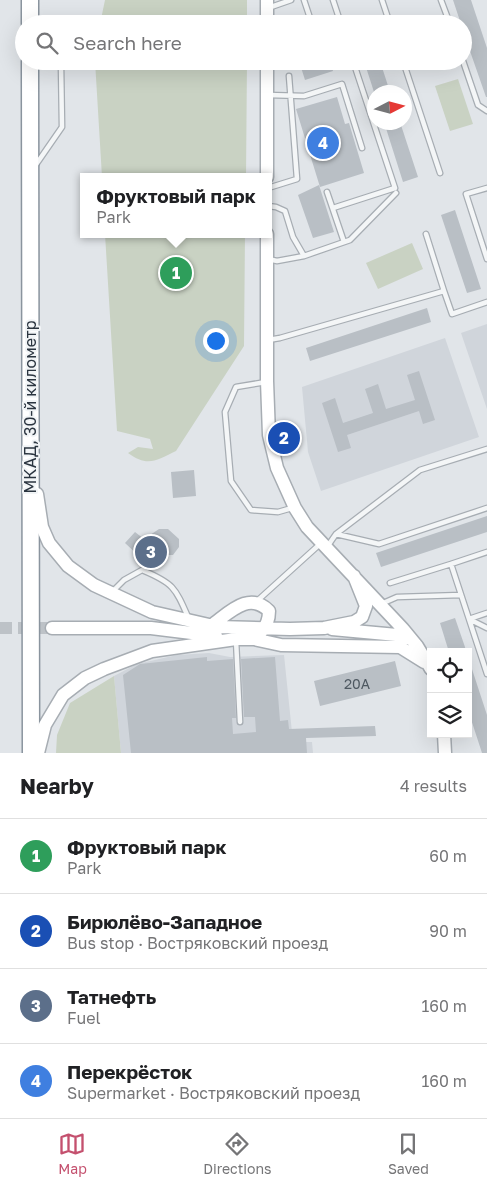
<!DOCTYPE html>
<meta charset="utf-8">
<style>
body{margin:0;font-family:"Golos Text",sans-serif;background:#f6f6f6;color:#202124}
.controls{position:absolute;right:15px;bottom:15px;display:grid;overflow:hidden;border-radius:0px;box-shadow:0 5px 20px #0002}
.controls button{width:45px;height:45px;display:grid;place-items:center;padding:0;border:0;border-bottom:1px solid #e0e0e0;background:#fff;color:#202124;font:25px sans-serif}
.compass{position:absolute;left:367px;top:85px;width:45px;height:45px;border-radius:50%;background:#fff;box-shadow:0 5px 20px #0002;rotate:84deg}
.you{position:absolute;left:215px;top:340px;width:18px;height:18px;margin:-12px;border:4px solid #fff;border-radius:50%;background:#1a73e8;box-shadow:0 0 0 8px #1a73e833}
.badge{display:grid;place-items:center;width:32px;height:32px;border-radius:50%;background:#c4506e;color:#fff;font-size:16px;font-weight:700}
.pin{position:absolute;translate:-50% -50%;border:2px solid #fff;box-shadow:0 1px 5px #0006}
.popup{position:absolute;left:80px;top:173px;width:192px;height:65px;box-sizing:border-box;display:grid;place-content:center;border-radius:0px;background:#fff;filter:drop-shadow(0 1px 4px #0005);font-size:16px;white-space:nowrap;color:#757577}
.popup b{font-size:19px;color:#202124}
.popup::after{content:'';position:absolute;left:50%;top:100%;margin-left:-10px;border:10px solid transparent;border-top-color:#fff}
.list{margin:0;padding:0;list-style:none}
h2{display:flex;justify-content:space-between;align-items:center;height:65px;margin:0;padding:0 20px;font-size:21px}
h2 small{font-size:16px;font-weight:400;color:#757577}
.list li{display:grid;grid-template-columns:32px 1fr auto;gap:15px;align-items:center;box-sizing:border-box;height:75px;padding:0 20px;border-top:1px solid #e0e0e0}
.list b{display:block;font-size:19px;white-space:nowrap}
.list p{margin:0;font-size:16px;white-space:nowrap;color:#757577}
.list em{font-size:16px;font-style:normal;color:#757577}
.icon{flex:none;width:28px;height:28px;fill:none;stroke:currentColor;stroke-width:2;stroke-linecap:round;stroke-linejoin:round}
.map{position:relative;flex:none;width:487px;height:753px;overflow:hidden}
.search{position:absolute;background:#fff;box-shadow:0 5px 20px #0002;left:15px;right:15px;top:15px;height:55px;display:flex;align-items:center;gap:12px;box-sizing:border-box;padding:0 18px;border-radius:28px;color:#757577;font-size:19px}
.sheet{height:365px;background:#fff}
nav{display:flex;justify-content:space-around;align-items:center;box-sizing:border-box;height:70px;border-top:1px solid #e0e0e0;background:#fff;font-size:14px;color:#757577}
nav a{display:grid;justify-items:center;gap:2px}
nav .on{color:#c4506e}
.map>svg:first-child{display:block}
</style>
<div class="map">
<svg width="487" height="753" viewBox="0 0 487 753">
<rect width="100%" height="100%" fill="#e1e5e9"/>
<!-- built -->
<path fill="#d0d5db" d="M487,324V409L461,333Z
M445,338L479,437L321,491L308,452L302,387Z
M209,653L230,657L284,655L293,742H312L313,753H121L114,676L137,664L177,655Z"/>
<!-- green -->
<path fill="#c9d2c3" d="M105,0H247V24H100Z
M95,61H247L246,177H102Z
M458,79L473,124L450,131L435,86Z
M105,234H245L244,346L176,451C156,461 147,467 128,453L138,447L153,449L150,439L117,431Z
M412,243L423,269L378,289L366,263Z
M114,676L121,753H56L57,735L70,703Z"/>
<!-- building -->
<path fill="#b9bfc5" d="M453,0H471L487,48V97H486L463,31V24H461Z
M299,61H330L333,71L305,80Z
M364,61H380L390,92H374Z
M337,97L345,124L349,123L364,173L320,187L296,109Z
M384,122H400L418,177L403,182Z
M319,185L334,232L313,238L298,195Z
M455,210L481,289L467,293L441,215Z
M427,308L431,322L310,361L306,348Z
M419,371L435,420L423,424L419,411L347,435L351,448L338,452L322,403L335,398L343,423L373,413L365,389L378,384L386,409L415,400L407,375Z
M194,470L196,496L173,498L171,472Z
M487,516V532L381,567L376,553Z
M159,529H168L179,539V547L173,555H165V558L156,560L155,556L144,555L141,558L125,543L135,532L144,539Z
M455,618L465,647L466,652H449L440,623Z
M207,657V661L233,659L236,718H232L233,734L256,732L255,717H244L241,659L275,657L280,721L288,720L289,729L375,726L376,736L306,738L307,753H131L123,675L140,664Z
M395,661L401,686L320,706L314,681Z
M468,663H470L487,715V753H482L468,710Z"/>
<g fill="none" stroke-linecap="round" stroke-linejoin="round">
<!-- secondary-tunnel -->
<path stroke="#bdc2c7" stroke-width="12" stroke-dasharray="12 6" stroke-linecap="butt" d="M0,628H52"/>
<!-- lane casing -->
<g stroke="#a7adb3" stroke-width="7">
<path id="lane" d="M304,0L312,24
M333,0L341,24
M382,0L390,24
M441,0L450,24
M268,8L291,0
M403,61L440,173
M463,61L478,105L487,111
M268,95L304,96L342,84L362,148
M35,166L62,127L61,64L59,61
M268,188L297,179L289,76
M487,188L466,194L487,259
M327,192L344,242
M268,206L276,207L285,211L293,237L304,256
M333,208L395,188L353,61
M426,234L444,291
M268,259L277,261L304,256L350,240L396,193
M268,340L280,338L444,291L452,314L487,302
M266,382L236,387L225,412L231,481L251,510L278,512L292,508
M336,534L379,544L487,508
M327,547L336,534L420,470L487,449
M451,564L487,552
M390,583L451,564L487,674
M112,592L124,580L142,570C173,583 175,587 188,617
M257,601L320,544
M381,604L397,597L461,595
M487,613L469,619L487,628
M236,640L240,722"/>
</g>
<!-- secondary casing -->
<g stroke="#a7adb3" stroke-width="15">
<path id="secondary" d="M267,24V0
M267,61V177
M267,234V381L269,435L277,468L295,508L307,527L403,629L417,646L431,669
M37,494L42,527L49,543L68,566L94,585L152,612L218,627L290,629L324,628L354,622L362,617L366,606L354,576
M208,626L212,625C230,612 249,591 269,611C269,620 267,626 261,632
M52,628H151L216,636
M332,629L397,635L411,639
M444,734L445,753
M38,753L45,725L63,695L85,678L104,669L152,651L236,639H254L281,645L400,647L424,662"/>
</g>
<!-- highway casing -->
<g stroke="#8a949e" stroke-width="19">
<path id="highway" d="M30,24V0
M30,61L31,753"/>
</g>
<!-- lane -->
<use href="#lane" stroke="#f4f6f7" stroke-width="4.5"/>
<!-- secondary -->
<use href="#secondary" stroke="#fff" stroke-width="12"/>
<!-- highway -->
<use href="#highway" stroke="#fff" stroke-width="16"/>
</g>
<g text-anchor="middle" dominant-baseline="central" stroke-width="4" stroke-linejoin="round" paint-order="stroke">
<!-- number labels -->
<g font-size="14" fill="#4e5861">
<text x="357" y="683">20А</text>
</g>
<!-- street labels -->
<g font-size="16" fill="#2b3540" stroke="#f1f4f6">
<text transform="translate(30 407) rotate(-90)">МКАД, 30-й километр</text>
</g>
</g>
</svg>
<div class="controls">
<button><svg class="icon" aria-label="locate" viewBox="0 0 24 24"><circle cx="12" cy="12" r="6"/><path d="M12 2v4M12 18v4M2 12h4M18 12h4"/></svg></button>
<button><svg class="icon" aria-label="layers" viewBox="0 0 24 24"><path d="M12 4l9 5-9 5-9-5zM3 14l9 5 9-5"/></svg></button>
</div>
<svg class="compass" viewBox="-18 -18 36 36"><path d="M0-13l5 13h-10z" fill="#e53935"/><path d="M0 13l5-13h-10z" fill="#757577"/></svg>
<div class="you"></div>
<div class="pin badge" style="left:176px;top:273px;background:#2e9e5b">1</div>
<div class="popup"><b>Фруктовый парк</b>Park</div>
<div class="pin badge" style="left:284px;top:438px;background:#1a4fb4">2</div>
<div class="pin badge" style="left:151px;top:552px;background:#5c6f8a">3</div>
<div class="pin badge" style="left:323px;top:143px;background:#3f7fe0">4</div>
<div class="search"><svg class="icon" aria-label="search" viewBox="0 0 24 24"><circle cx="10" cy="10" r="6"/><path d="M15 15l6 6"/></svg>Search here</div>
</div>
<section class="sheet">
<h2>Nearby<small>4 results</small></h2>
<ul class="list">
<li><span class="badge" style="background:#2e9e5b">1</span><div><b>Фруктовый парк</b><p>Park</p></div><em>60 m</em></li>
<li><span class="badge" style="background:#1a4fb4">2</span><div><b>Бирюлёво-Западное</b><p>Bus stop · Востряковский проезд</p></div><em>90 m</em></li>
<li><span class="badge" style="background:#5c6f8a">3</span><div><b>Татнефть</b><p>Fuel</p></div><em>160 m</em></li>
<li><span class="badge" style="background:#3f7fe0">4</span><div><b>Перекрёсток</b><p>Supermarket · Востряковский проезд</p></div><em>160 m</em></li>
</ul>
</section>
<nav>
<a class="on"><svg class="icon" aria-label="map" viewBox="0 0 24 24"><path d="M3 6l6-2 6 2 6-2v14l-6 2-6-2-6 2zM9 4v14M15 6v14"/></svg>Map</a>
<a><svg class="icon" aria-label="directions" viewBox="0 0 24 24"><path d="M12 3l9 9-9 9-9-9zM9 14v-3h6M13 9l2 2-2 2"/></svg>Directions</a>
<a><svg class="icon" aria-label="saved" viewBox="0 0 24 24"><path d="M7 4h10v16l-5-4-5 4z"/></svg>Saved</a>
</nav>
